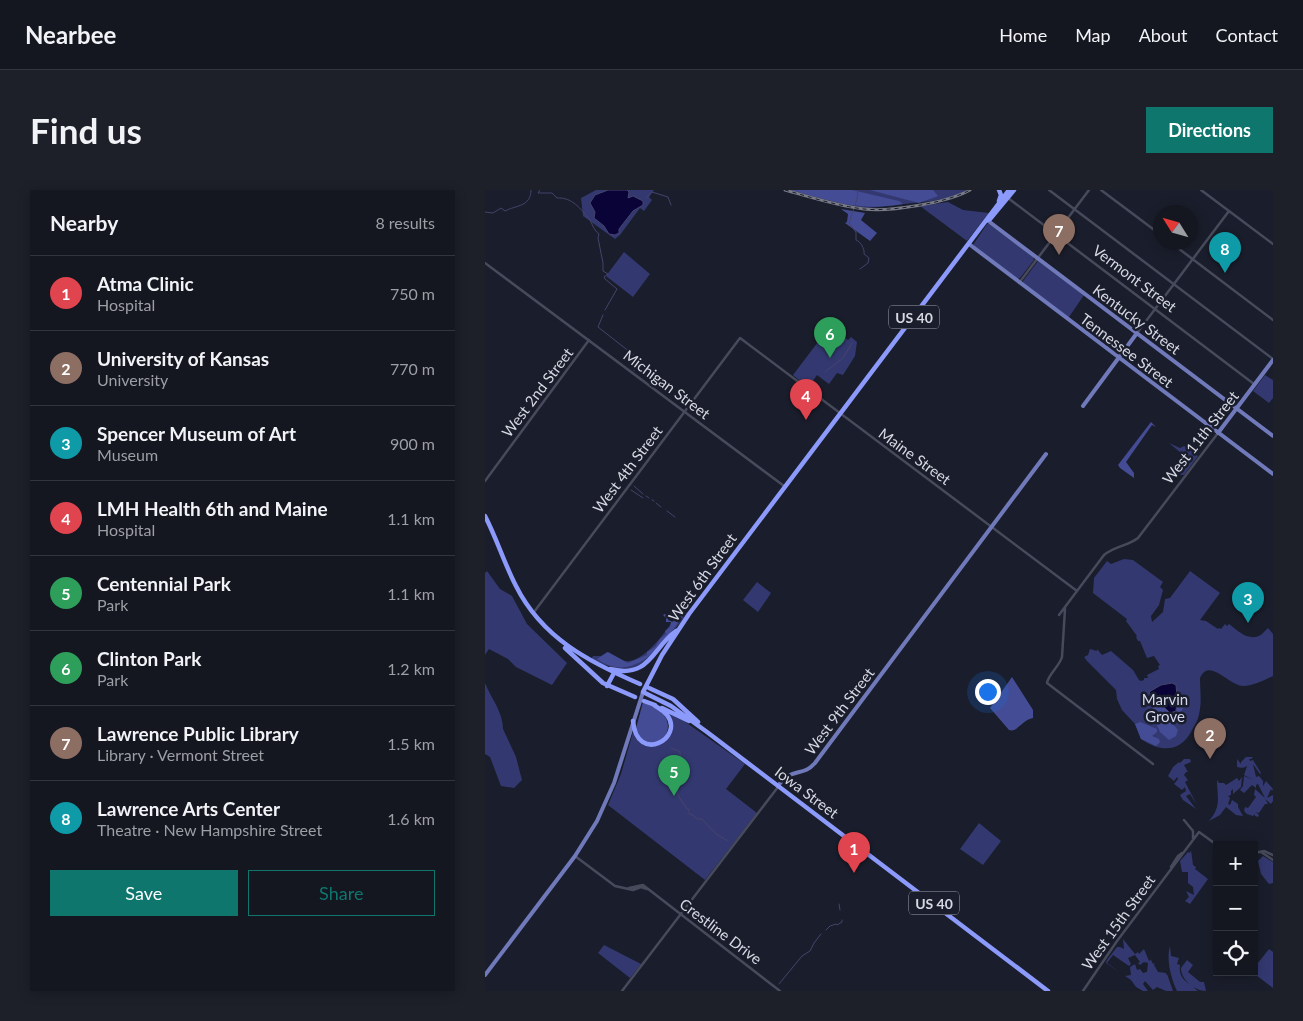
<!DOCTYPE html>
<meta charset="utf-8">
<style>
body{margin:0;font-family:Lato,sans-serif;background:#1d1f29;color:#f1f3f6}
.controls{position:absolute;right:15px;bottom:15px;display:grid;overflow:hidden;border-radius:0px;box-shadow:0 2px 12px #0003}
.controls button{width:45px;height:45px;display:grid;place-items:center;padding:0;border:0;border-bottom:1px solid #33353e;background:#141620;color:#f1f3f6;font:25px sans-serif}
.compass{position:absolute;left:668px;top:15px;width:45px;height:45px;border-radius:50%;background:#141620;box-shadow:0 2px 12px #0003;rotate:307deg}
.you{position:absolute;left:502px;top:501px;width:18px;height:18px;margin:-12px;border:4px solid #fff;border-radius:50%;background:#1a73e8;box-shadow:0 0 0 8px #1a73e833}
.badge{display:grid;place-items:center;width:32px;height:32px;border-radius:50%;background:#0f766e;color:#fff;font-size:16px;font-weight:700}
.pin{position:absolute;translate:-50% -41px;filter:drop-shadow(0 1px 2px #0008)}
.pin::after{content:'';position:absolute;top:26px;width:18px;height:15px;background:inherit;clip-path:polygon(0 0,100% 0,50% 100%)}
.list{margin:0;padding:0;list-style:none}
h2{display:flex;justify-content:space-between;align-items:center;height:65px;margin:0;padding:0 20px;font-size:21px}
h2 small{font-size:16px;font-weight:400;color:#9d9fa5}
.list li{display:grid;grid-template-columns:32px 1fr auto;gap:15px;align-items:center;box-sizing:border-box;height:75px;padding:0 20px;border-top:1px solid #33353e}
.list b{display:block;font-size:19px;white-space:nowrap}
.list p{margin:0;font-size:16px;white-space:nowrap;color:#9d9fa5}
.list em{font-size:16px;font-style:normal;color:#9d9fa5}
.actions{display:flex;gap:10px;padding:15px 20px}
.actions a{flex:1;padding:11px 0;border:1px solid #0f766e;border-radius:0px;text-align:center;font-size:18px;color:#0f766e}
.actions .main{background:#0f766e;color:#fff}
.icon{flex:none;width:28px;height:28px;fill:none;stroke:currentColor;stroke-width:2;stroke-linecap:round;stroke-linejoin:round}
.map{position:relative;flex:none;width:788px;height:801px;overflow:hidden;border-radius:0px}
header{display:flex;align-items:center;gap:30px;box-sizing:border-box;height:70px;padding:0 25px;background:#141620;border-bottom:1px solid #33353e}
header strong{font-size:24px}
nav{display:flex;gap:28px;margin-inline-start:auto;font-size:18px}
.intro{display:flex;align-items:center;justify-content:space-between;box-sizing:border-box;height:120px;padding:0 30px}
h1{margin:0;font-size:35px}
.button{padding:12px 22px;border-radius:0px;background:#0f766e;color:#fff;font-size:18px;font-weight:700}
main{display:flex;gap:30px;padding:0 30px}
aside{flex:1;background:#141620;border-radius:0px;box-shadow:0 2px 12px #0003}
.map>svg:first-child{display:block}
</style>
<header>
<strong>Nearbee</strong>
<nav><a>Home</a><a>Map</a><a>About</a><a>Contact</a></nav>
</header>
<div class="intro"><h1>Find us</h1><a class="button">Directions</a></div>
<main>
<aside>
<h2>Nearby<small>8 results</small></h2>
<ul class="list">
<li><span class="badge" style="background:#e0444e">1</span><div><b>Atma Clinic</b><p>Hospital</p></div><em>750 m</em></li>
<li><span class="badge" style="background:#8d6e63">2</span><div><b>University of Kansas</b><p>University</p></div><em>770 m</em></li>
<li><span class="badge" style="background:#0f9aa8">3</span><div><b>Spencer Museum of Art</b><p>Museum</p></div><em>900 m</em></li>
<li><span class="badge" style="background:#e0444e">4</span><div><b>LMH Health 6th and Maine</b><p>Hospital</p></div><em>1.1 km</em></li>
<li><span class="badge" style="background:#2e9e5b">5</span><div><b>Centennial Park</b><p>Park</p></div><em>1.1 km</em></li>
<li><span class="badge" style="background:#2e9e5b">6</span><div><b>Clinton Park</b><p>Park</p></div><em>1.2 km</em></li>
<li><span class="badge" style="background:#8d6e63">7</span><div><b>Lawrence Public Library</b><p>Library · Vermont Street</p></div><em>1.5 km</em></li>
<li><span class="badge" style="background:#0f9aa8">8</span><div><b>Lawrence Arts Center</b><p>Theatre · New Hampshire Street</p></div><em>1.6 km</em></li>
</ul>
<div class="actions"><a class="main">Save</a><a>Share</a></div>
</aside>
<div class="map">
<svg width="788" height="801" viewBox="0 0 788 801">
<rect width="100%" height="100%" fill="#1a1d2b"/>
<!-- green -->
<path fill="#333970" d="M111,0H169L164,7L167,10L159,21L155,18L135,45L130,49L98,26L96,8Z
M305,0H481L470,6L447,11L383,18L367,16Z
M463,12L478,20L504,23L482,51L435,16Z
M502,34H504L548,67L549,70L535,88L533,89L488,55Z
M139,62L165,84L148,107L121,86Z
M553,71L599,105L584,127H582L538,93V91Z
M342,140L356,151L359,147L363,150L366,147L372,152L370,166L358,185L352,183L344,194L332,185L323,198L308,185Z
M780,185L788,190V208L784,213L768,201Z
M684,253L695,258L699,256L713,266L699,285H696L691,278L702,268Z
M639,369L648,370L678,392L675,397L678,400L674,415L666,426L667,432L678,422L680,409L685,408L705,381L735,403L715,430L721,431L733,439L734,438L736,439L740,434L742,436L744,434C753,441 765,453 777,444C779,442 781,440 783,438L788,444V486C779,490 768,496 758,496C743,495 724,467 715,488C715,500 717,513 714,524C713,531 709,536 706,542C694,563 675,562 656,549L650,534L637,520L632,509L631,500L602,471L599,467L603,465L605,459L612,461V459L617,465L626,461L648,480L654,490L656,491L659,490V488H663L662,485L674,479L673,476L675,475L669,466L662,468L655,451H653L651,447L652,446L641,431L642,429L608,403L609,388L622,371L626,374Z
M2,381L15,399L27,406L42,434L82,473L67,495L31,477L23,469L4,459L0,465V383Z
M272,392L286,403L273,422L258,410Z
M196,420L201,423C196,433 189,440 182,448C157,480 144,487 106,469L108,466H116L122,462C127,465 134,470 140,471C161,474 185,434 196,420Z
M0,493C6,508 18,522 18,539L31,567L37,590L29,598L16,596L5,567L0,564Z
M180,521L199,531L260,574L241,599L272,623L220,690L123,615L136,584L148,542L153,550L157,553L186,542Z
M761,567H768L766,569H764L765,571L768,570L776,583L775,584L768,574L771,587L774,586L778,591V596L781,591L788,599L787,601L786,599L782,608L788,605V611L786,614L780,609L783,614H780L774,623L771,622L774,625L773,627L770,626V624L768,626L762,624L759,621L760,617L763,618L771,607L769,605L770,599L780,608L773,594L771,595V598L767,595L759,603L755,600L758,596L759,586L768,590L759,585L762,576L758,578L757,577V578L752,577V569L756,574V572Z
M699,569H705L706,572L699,575L703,582H701L699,585L703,590L700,592L712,615L705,604L701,606L711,619L698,610L695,605L701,601L700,597L697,600L689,594L693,589L692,587L689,591L683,586L688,577L694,572L695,573Z
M757,587L756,597L748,604V607V599L746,601V605L743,606L745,608L743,614L745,615L747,610L753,614V617L758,626L751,625L741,617L735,625L724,631C737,616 732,607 732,590L734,593H739L741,595L752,588L754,591Z
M494,633L516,651L498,675L475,659Z
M706,660L708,675L711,677L710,679L723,689L705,714L700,711L704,707L701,701L709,705L708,697L703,693V682H697L695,671L703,662L705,663Z
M778,666L788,672V693L784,694L776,684L773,671Z
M638,749L650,764L653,762L654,764L659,759L664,771L667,769L666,770L668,774L670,773L669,775L673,782L681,783V785L682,784L688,801H681L672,797L668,800L660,791L658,794L663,801H658L651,797L646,790L640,786L646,785L645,777L650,774L652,780L655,779L658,783L662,782L663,773L659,772L655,775L653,773L655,772L650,765L643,768L646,774L644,776L628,765L622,773L635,783L621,773L622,770L632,757H635L639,759Z
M119,755L156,774L145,788L113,763Z
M685,756L686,766L694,768L692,774L695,775C693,790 704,792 713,801H692C686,789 681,769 685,756Z
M784,759L788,762V798L767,782H769V778Z
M702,770L708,775L703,782L715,792H719L721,801C710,801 696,790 696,778Z"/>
<!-- forest -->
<path fill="#444c95" d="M305,0H367L414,11L418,14C374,22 347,11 305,0Z
M385,0H448L453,6L434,13Z
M356,19L380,23L376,30L392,43L385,51L360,33L362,32L363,24Z
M666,232L671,237L667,235L641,272L649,283V288L635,278L633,275Z
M197,422L199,424C180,452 150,496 112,469L123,462L143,473L162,465V462L170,457L175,449L181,444L180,441L185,437L186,432H181V428L178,425L180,424L184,426L183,430L188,432L189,427Z
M527,487L548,520V528C537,530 532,543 524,540L505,518Z
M692,511L698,518L695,525L690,529L687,533L693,540L691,546L684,550L675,542L670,531L664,526L669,516L674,512L685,523L691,517Z
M158,512C165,515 173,518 178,524C188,535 182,552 167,553C164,553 159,551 156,550L151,538Z
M655,532L672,539V542L667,546L674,549L675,552L671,556L656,549L650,534Z"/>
<!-- water -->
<path fill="#090338" stroke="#46436b" d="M123,0H142L144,2L143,8L148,6L158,11V15L148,21L134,39V43L130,45L124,44L119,36L109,28L110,22L105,13L110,5Z
M687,493L691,495C692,503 692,512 691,521L685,523L664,502L676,495Z"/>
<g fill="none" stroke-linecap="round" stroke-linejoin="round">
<!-- stream -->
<path stroke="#46436b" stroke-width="1" d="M55,0L53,3H67L72,8C87,7 96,19 105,30C108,36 109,40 114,44L113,48L118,73V81L123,84L119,87L120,89L132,99L120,120
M373,0L372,9L364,33L371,42V50C375,51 380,59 379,64L384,68L383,73L375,79
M161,8L167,2L183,7L186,15
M0,22L8,23L16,18L20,21C31,15 46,17 46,0
M118,125L113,137L150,166L151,170L149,181
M340,182L358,168L367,153
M149,296L158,304
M146,300L158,308
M161,306L164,308
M167,310L169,311
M171,313L176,317
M182,321L190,327
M186,558L195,562L196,584L190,593L193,599L192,603C195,609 198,613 202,619H204V624L208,625L212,629H217L231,644L243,651
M354,714L355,720
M341,740L345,736L351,734L352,735L357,732V730
M294,794L317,766L325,761L329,753L336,744"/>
<!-- minor -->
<path stroke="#474a5b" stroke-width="2.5" d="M564,0L788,169
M616,0L676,45
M716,0L788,54
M523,8L769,194
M685,52L788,130
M0,73L299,296
M534,93L604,0
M652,143L744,21
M0,291L104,150
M580,419L577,467C574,477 564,483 562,493L668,574
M49,422L255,148L592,401
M574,425L619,365C629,356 643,356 653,348L733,243
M699,630L708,641V648
M776,662L788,670
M769,663L779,661L788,665
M90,666L130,696L148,700L156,697L162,699
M686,677L693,666L697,663
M144,698L158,695L295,801
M137,801L293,597
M598,801L632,751L714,642L732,655"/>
<!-- major -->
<path stroke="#707abb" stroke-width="4" d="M502,30L788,246
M484,54L788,284
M598,216L652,143
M733,243L788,170
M293,596C307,576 317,588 330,573L561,264
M0,785L90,666L112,631L129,593L158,502"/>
<!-- highway -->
<path stroke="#8c9afb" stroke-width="4.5" d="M514,0L516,5L514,11
M524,0L204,424L177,465L158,502L186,516L222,542L563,801
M502,30L505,29L529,0
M0,326C12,349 19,373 31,396C57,448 104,472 155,494
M80,458L118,493L150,507
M125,479C165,489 167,458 191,441
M122,496L129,483
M164,498L188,509L213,532
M159,511L170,515
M177,518L204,531
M148,531C152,575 200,548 182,525C178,520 173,518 169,515"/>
<!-- rail casing -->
<g stroke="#787a87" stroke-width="3">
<path id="rail" d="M300,0C325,7 352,16 379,19C405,22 462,13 485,0"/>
</g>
<!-- rail -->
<use href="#rail" stroke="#1a1d2b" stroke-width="1" stroke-dasharray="4" stroke-linecap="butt"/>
</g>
<g text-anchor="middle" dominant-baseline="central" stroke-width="5" stroke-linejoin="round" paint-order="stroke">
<!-- shield labels -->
<g fill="#1a1d2b" stroke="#9ea0ac" stroke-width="1">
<rect x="404" y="115.5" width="50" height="23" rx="4"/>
<rect x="424" y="701.5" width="50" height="23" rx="4"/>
</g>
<g font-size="14" font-weight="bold" fill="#d6d8e3">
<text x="429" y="127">US 40</text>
<text x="449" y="713">US 40</text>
</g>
<!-- street labels -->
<g font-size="15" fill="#d6d8e3" stroke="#1a1d2b">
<text transform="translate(650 88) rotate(37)">Vermont Street</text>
<text transform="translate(652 129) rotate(37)">Kentucky Street</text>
<text transform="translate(642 160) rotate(37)">Tennessee Street</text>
<text transform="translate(182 194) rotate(37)">Michigan Street</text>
<text transform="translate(52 202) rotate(-53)">West 2nd Street</text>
<text transform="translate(715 247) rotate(-52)">West 11th Street</text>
<text transform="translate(430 266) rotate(36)">Maine Street</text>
<text transform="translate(142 279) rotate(-53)">West 4th Street</text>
<text transform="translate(217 387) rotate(-54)">West 6th Street</text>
<text transform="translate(354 521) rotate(-53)">West 9th Street</text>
<text transform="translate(322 602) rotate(37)">Iowa Street</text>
<text transform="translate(633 732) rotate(-54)">West 15th Street</text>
<text transform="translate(236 741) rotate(37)">Crestline Drive</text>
</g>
<!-- park labels -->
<g font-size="15" fill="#d4d8ee" stroke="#1a1d2b">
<text x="680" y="509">Marvin<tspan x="680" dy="17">Grove</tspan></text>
</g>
</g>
</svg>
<div class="controls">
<button>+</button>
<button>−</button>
<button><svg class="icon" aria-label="locate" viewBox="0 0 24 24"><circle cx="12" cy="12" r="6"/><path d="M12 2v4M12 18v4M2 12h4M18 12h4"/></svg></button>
</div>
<svg class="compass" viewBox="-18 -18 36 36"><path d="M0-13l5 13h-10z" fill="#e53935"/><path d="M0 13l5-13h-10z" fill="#9d9fa5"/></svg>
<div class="you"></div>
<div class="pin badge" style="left:369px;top:683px;background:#e0444e">1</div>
<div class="pin badge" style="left:725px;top:569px;background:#8d6e63">2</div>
<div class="pin badge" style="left:763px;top:433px;background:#0f9aa8">3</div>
<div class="pin badge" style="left:321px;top:230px;background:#e0444e">4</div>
<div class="pin badge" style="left:189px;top:606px;background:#2e9e5b">5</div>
<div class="pin badge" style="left:345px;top:168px;background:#2e9e5b">6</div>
<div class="pin badge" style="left:574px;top:65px;background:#8d6e63">7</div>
<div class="pin badge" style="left:740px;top:83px;background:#0f9aa8">8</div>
</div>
</main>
